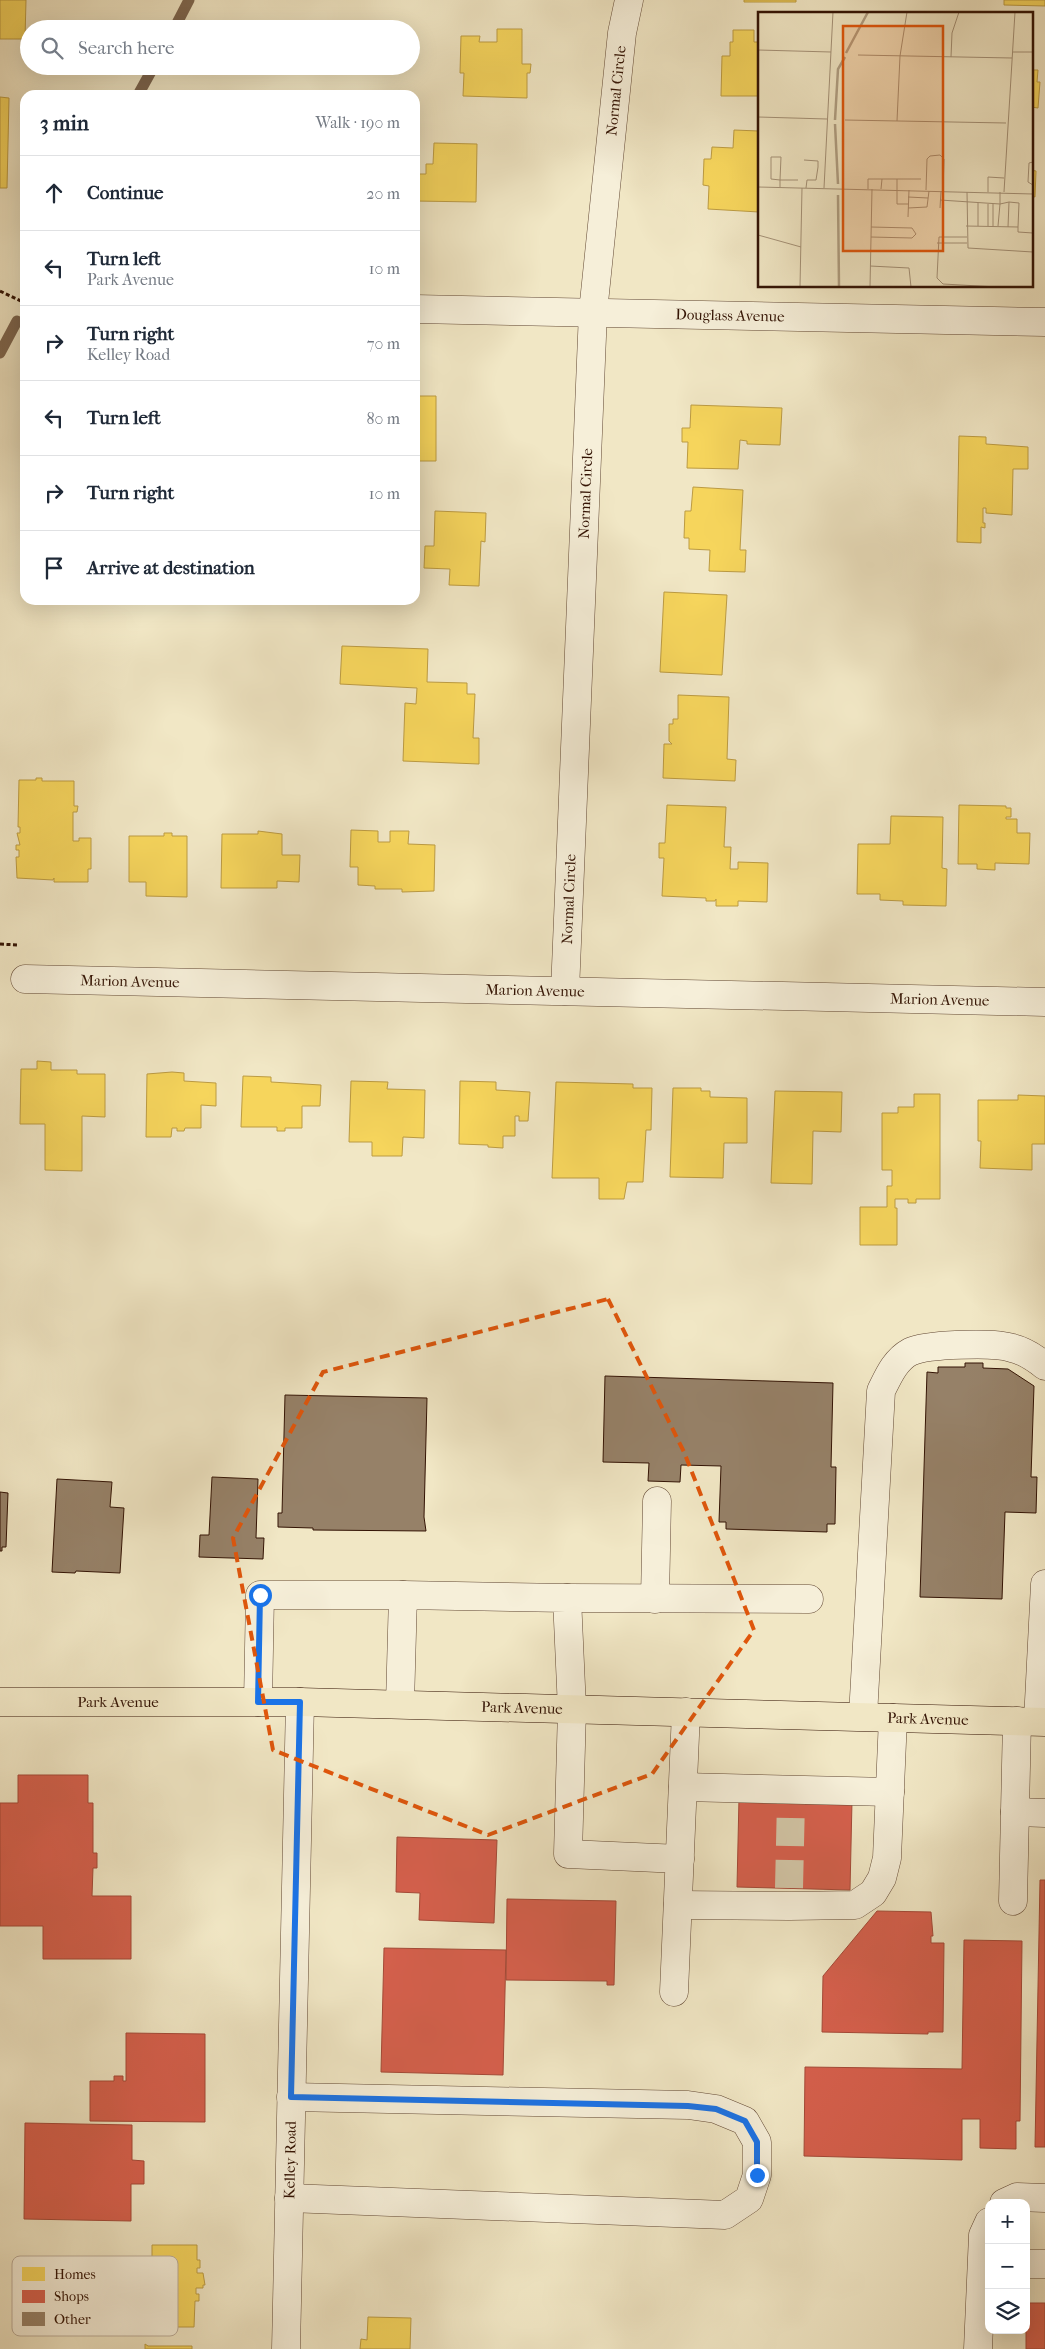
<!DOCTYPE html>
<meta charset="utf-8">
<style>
body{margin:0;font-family:"IM FELL French Canon",serif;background:#f6f6f7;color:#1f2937}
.controls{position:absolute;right:15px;bottom:15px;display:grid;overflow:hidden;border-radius:10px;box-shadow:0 5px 20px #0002}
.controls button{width:45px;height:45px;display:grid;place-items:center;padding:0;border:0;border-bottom:1px solid #e0e1e3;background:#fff;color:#1f2937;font:25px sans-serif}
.stop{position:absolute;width:15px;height:15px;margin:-11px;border:4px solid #1a73e8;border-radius:50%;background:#fff}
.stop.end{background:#1a73e8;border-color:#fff;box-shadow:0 1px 5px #0008}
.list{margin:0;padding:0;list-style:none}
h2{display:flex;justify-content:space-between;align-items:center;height:65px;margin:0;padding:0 20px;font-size:21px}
h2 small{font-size:16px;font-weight:400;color:#747a83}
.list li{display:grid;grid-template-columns:32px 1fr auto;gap:15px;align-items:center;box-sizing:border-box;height:75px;padding:0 20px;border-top:1px solid #e0e1e3}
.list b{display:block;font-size:19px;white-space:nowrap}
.list p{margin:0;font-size:16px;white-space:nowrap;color:#747a83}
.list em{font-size:16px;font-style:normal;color:#747a83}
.icon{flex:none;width:28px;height:28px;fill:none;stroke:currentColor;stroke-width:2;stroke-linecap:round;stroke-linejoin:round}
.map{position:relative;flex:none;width:1045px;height:2349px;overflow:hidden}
.search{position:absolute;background:#fff;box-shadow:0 5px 20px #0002;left:20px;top:20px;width:400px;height:55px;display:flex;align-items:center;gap:12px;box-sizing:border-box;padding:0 18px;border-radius:28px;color:#747a83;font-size:19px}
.panel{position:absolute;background:#fff;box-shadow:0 5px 20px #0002;left:20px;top:90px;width:400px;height:515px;border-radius:15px}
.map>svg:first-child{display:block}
</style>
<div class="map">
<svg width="1045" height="2349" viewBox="0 0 1045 2349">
<rect width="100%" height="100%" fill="#f1e7c5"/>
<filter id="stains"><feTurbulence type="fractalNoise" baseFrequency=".004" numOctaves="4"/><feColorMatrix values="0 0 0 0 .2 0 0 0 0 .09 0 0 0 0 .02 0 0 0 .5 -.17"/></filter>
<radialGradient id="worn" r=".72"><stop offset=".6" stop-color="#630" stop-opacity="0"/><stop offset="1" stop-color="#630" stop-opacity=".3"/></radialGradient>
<!-- homes -->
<path fill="#f6d55c" stroke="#bc9b42" d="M0,0H26L25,39H0Z
M744,0H796V2H744Z
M1004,0H1045V6L1004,5Z
M497,29H522V64H531L530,73H527V98L463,96L464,73H460L461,36H480L479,42H497Z
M733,30H754V42H759V96H721L722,56H730V42H733Z
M1031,39H1033L1032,70H1038L1037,82H1040L1038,108L1031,107Z
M0,97L9,98L7,188H0Z
M734,130L759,131V212L708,209L709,186L703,185L704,159H711L712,147L733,148Z
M434,143L477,144L476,202L415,201V174H426V164H433Z
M1031,170L1036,171L1035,197L1031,196Z
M415,396H436V461H415Z
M691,405L782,408L780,445L747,444V441L740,440L738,469L687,468L688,442H682V428H690Z
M959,436L986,437V444L1028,447V469H1013L1012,515L986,513V508H983V523H985V528L981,527V543L957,542Z
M693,487L743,490L740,550H746L745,572L709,571L710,550L689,549V538H684L685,511H691Z
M435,511L486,513L485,542L481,541L479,586L449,585L450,569L424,568L425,546H434Z
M664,592L727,595L722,675L660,672Z
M342,646L428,649L427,682L467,683V694H475L473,738H479V764L403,761L405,703L416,704L417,688L340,684Z
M678,695L729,697L727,759L736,760L735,781L663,778L664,744H672L669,741V724H673V719H678Z
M36,778H42V781H74V806H78L77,812H73V841H79V838H91V869H88V882H54V878L53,880L17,878L16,857H19V850H16V845H20L17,833H20V827H18L19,780H36Z
M667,805L726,807L724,847H731L730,869H738V862L768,863L767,902L738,901V906H716V899L715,901H706V898L662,896L664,858H659V843H665Z
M959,805L1006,806V808H1011V817H1006V819H1017V833H1030L1029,864L995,863V870L977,869V864H958Z
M891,816L943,817L942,868L947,869L946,906L903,905V901L880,900V894H857L858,844H890Z
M351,830L378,831V842H390V831H409L408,844L435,845L434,891L402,892V889H375V886L358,885V867H350Z
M258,831L282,834V855H300L299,882L277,881V888H221L222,834H258Z
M164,833H172V836H187V897L146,896V882H129V836H164Z
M37,1061L51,1062V1070H77V1074H105V1117L82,1116V1171L45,1170V1124H20L21,1069H37Z
M172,1072L184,1073V1081L216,1083V1106L201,1105V1128H185L184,1131H177V1128H172L171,1137H146L147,1074Z
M243,1076L271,1077V1082L321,1085L320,1106H302V1128H285V1131H277V1127H241Z
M351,1081L388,1082L387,1089L425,1090L424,1138L403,1137L402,1156H372V1142H349Z
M460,1081L496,1082V1090L530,1092L528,1121H519V1116H515V1136H503V1148L488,1147V1145L459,1144Z
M556,1082L633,1084V1088H652L651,1130H646L643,1182H627L624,1199H599V1178H552Z
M673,1088H701V1091H710V1097L747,1098V1143H724L723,1178L670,1177Z
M775,1091L842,1092L841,1132L813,1131L812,1184L771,1183Z
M914,1094H940V1199H916V1203H908V1199H895V1208H897V1245H860V1207H887V1186H892V1170H882V1113H898V1107H914Z
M1018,1095L1045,1096V1144H1032V1170L980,1168L981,1141H978V1100H1018Z
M152,2245H197V2260H200V2268H197V2273H203L205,2285H203V2288H196V2294H199V2301H195L194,2327H159V2311L151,2310V2304H148V2299L151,2298H146V2291H152Z
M368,2317L411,2318L410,2349H360L361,2339L367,2340Z
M145,2344L148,2346H192V2349H145Z"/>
<!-- shops -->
<path fill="#d6604d" stroke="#a54937" d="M18,1775H88V1803H93V1853H97V1868H93L92,1896H131V1959H43V1926H0V1803H18Z
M739,1798L852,1801L850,1890L737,1887Z
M397,1837L497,1840L494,1923L419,1920L420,1893L396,1892Z
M1040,1880H1045V2147H1035Z
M507,1899L616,1901L614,1985H607V1981L506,1980Z
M877,1911L931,1912L933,1936H931V1943H944L943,2032H928V2034L822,2032L823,1976Z
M964,1940L1022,1941L1020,2121H1016V2149L980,2148V2119H962V2160L804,2156L805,2067L962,2069Z
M384,1948L506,1950L503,2075L381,2072Z
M126,2033L205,2034V2122L90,2121V2081H114V2076H123V2081H126Z
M25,2123L132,2125V2160L144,2161V2184H131V2221L24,2219Z
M1026,2303H1045V2349H1026Z"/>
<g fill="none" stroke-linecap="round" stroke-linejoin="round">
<!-- stream -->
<path stroke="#7e6750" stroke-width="11" d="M174,29L189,0
M138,95L154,66
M0,353L17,321"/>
</g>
<!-- building -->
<path fill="#968168" stroke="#331304" d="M965,1363H983V1368L1008,1369L1034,1386L1031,1477H1037L1036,1513L1005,1512L1002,1599L920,1597L927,1372L938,1373V1367H965Z
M605,1376L833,1383L831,1467H836L835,1524H827V1532L726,1529V1522H719L721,1466L681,1465L680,1482L648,1481L649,1463L603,1462Z
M285,1395L427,1398L424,1517L426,1531L313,1530V1528L278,1527V1513H282Z
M212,1477L258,1479L256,1538H264L263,1559L199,1557L200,1535H209Z
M57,1479L112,1482L110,1507L124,1508L120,1573L76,1571L75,1573L52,1572Z
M0,1492L8,1493L6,1547H2V1551H0Z"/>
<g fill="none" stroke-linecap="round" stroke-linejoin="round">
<!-- minor-tunnel -->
<path stroke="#d4c7a8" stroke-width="28" stroke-dasharray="28 14" stroke-linecap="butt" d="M789,1888L791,1800"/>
<!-- minor casing -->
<g stroke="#624834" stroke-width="29">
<g id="minor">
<path id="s1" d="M415,309L1045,322"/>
<path id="s2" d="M25,979L1045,1002"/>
<path id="s3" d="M565,991L593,312L622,33L629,0"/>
<path d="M567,1598L809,1599"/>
<path d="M655,1599L657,1501"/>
<path d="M258,1702L260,1595H403"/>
<path d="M400,1704L403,1595L567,1598L572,1709L568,1854L680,1859"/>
<path d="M863,1716L881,1391C888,1377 895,1360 910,1352C926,1344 995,1342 1012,1348C1025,1351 1035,1358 1045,1366"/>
<path d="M1038,1721L1045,1584"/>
<path d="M683,1787L890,1792"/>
<path d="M1015,1812L1045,1813"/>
<path d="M1013,1901L1017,1721"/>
<path d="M678,1905L789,1906L855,1905L873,1893L882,1878L887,1858L893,1718"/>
<path d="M674,1992L686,1712"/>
<path d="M289,2198L725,2215L749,2199L757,2175V2142L745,2121L716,2109L688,2105L291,2097"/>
<path d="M1004,2203L1017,2197L1045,2198"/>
<path d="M1026,2264H1045"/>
<path id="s4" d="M286,2349L300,1702"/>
<path d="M978,2349L983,2235L989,2222"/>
</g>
</g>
<!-- major casing -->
<g stroke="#331304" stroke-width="29">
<g id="major">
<path id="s5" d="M0,1702H300L1045,1722"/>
</g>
</g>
<!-- path -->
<path stroke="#331304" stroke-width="3" stroke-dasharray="4 2.5" stroke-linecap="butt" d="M0,291L25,303
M0,944L17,945"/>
<!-- minor -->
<use href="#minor" stroke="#f6efd9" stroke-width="28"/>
<!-- major -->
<use href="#major" stroke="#f1e7c5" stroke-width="28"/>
</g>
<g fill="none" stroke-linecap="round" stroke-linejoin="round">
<!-- route -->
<path stroke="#1a73e8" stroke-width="6" d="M260,1595L258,1702H300L291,2097L688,2106L716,2109L745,2121L757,2142V2175"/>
</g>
<!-- marked area -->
<path fill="none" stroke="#df560c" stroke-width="4" stroke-dasharray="10 6" stroke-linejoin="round" d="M608,1299L684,1452L754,1630L652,1774L488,1835L273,1750L233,1538L323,1372Z"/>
<g text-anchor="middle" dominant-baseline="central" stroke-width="5" stroke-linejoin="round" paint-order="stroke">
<!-- street labels -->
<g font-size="15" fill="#331304" stroke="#f6efd9">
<text stroke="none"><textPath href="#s3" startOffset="902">Normal Circle</textPath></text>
<text stroke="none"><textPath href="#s1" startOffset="315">Douglass Avenue</textPath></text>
<text stroke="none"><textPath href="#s3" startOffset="498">Normal Circle</textPath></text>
<text stroke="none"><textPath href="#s3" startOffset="92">Normal Circle</textPath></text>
<text stroke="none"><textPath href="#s2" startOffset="105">Marion Avenue</textPath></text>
<text stroke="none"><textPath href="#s2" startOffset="510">Marion Avenue</textPath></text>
<text stroke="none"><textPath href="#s2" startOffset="915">Marion Avenue</textPath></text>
<text stroke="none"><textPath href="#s5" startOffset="118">Park Avenue</textPath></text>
<text stroke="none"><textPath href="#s5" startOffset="522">Park Avenue</textPath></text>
<text stroke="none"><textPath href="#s5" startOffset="928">Park Avenue</textPath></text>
<text stroke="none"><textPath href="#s4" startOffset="189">Kelley Road</textPath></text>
</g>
</g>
<!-- overview -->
<g transform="translate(758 12)">
<rect width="275" height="275" fill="#f1e7c5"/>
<path fill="none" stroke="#b09f83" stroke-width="2.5" d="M88,41L110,0M77,108L80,57L87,45M77,112L80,172M80,183L81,275"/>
<path fill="none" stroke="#a59278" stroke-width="1" d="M0,38L73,40M255,40H275M100,43L254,46M193,45L194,21L201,0M0,105L69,107M87,108L248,111M139,109L142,44L149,0M46,148L60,149V155L58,168H49L48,176M275,150L271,151L270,170L275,173M139,167H163M0,175L275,182M22,175V168L23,145H13V167L22,168H40M66,176L75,0M110,177V167H124M123,177L124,167H139V192H150M168,178L169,147L172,144L182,143L186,147L185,179M209,180L210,236L275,240M230,180V165L246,166M246,180L257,0M150,185L170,186M182,188L242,192V180M220,191V214M150,196L169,195L171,179M182,196L183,179M150,205L151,178M208,214L260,215V220L275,221M230,214V192M235,214V192M240,214L242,192L251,190L261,191L260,215M250,215L251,190M0,223L43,235M113,225L154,226L158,222L154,216L113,215M209,225H181L179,266L185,272L239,275M179,231H209M112,254L151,256L153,275M42,275L44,176M112,275L114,177"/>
<path fill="#df560c" fill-opacity="0.15" stroke="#df560c" stroke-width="2.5" d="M85,14H185V239H85Z"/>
<rect width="275" height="275" fill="none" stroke="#331304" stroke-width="2.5"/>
</g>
<!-- legend -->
<rect x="12" y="2256" width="166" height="80" rx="8" fill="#f6efd9" stroke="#bcad99" stroke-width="1"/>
<rect x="22" y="2267" width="23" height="14" fill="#f6d55c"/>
<rect x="22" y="2290" width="23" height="13" fill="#d6604d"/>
<rect x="22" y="2312" width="23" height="14" fill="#968168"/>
<g font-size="14" fill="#331304">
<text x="54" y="2279">Homes</text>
<text x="54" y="2301">Shops</text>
<text x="54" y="2324">Other</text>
</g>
<rect width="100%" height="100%" filter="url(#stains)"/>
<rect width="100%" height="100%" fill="url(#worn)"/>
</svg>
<div class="controls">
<button>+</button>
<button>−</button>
<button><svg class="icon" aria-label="layers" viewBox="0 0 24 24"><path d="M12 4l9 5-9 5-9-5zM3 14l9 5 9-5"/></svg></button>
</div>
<div class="stop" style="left:260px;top:1595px"></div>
<div class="stop end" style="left:757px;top:2175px"></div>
<div class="search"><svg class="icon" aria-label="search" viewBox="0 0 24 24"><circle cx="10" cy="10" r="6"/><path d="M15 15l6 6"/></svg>Search here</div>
<section class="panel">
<h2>3 min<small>Walk · 190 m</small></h2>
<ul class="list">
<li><svg class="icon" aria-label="ahead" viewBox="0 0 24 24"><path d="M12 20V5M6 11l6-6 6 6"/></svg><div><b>Continue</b></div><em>20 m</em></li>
<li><svg class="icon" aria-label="left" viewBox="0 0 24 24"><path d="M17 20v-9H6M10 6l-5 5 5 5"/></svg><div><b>Turn left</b><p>Park Avenue</p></div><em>10 m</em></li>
<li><svg class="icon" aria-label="right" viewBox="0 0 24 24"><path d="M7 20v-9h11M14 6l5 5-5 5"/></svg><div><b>Turn right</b><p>Kelley Road</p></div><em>70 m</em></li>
<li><svg class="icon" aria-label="left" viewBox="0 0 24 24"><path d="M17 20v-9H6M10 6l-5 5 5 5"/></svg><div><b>Turn left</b></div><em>80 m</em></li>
<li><svg class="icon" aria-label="right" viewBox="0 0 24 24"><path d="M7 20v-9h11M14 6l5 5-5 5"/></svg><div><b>Turn right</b></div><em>10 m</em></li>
<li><svg class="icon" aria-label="arrive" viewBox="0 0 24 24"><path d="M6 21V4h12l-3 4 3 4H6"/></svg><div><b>Arrive at destination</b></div></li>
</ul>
</section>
</div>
